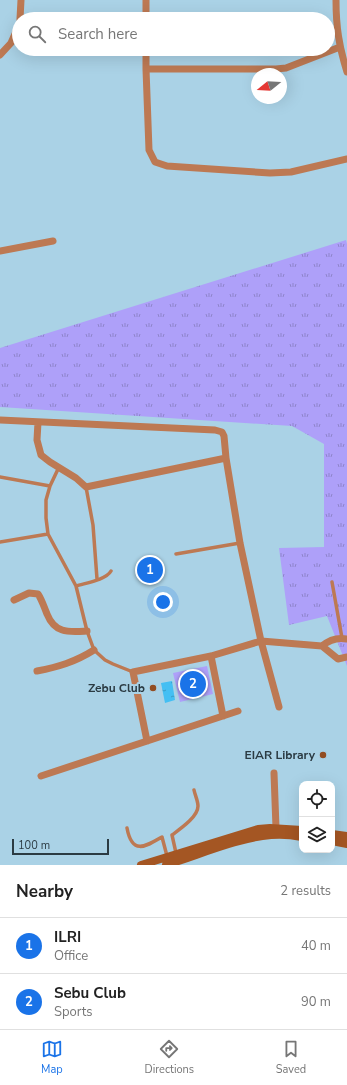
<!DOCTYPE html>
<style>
body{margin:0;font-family:"Nunito Sans",sans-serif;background:#f2f2f2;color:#222}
.controls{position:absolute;right:12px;bottom:12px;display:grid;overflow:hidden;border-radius:8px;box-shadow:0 4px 16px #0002}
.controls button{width:36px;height:36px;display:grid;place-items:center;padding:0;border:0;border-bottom:1px solid #e0e0e0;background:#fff;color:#222;font:20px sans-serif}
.compass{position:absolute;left:251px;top:68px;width:36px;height:36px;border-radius:50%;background:#fff;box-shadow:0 4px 16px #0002;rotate:252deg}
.scale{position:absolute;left:12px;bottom:10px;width:97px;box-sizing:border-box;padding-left:4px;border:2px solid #2b3b43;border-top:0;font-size:11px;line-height:14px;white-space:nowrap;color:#2b3b43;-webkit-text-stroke:3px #aad2e6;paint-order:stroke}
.you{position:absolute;left:163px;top:602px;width:14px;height:14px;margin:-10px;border:3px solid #fff;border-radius:50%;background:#1a73e8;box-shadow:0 0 0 6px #1a73e833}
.badge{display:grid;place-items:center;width:26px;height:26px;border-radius:50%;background:#1a73e8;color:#fff;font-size:13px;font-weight:700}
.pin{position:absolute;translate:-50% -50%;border:2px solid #fff;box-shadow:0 1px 4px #0006}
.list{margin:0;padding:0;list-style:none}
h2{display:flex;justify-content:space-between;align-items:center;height:52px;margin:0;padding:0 16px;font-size:17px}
h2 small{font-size:13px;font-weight:400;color:#767676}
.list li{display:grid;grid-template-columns:26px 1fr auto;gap:12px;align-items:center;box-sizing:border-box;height:56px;padding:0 16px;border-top:1px solid #e0e0e0}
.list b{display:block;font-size:15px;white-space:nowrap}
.list p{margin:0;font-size:13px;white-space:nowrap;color:#767676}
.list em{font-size:13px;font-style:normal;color:#767676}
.icon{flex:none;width:22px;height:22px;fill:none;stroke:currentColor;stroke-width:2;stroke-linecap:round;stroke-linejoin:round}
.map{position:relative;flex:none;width:347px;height:865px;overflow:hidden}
.search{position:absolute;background:#fff;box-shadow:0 4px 16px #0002;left:12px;right:12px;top:12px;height:44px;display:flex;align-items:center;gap:10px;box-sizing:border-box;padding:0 14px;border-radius:22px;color:#767676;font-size:15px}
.sheet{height:164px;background:#fff}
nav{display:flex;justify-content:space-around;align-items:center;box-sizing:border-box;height:56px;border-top:1px solid #e0e0e0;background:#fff;font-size:11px;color:#767676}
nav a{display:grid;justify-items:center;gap:2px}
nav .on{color:#1a73e8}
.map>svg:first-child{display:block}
</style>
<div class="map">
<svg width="347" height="865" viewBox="0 0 347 865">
<defs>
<pattern id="grass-tufts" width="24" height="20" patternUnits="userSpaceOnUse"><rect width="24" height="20" fill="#aea0f9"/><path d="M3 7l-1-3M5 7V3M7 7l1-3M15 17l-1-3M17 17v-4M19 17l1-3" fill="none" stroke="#8e84cb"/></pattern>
<pattern id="water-ripples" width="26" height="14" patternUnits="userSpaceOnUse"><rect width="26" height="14" fill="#44bff3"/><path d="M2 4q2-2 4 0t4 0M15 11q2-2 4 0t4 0" fill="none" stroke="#399cc6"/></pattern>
</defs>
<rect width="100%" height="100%" fill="#aad2e6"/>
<!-- grass -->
<path fill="url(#grass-tufts)" d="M346,240L347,244V666L327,616L289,625L279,548L324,547V444L292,426L0,407V348Z"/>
<!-- park -->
<path fill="#aea0f9" d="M207,666L213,694L180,702L173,673Z"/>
<!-- water -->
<path fill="url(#water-ripples)" d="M172,681L175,700L165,703L161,683Z"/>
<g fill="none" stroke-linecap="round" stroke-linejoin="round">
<!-- service -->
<path stroke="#bd7953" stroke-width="3.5" d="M0,477L50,486L46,500V518L48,534L76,586L87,631L94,650L105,660L113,664L133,672
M50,486L59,467
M86,487L93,525L97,579
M0,542L48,534
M176,554L240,543
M332,582L342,638
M76,586C85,583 106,580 111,571
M127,828C132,855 145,847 162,837L167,856
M176,853L172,835C180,829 198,817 198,806C198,801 195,795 194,790"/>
<!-- minor -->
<path stroke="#bd7953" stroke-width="7" d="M146,0V19
M336,0C336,27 339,46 347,72
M20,19L21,0
M146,49V69H276L286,68L340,47
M0,55L11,43L19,25
M146,69L149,150L155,162L167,166L270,173L291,172L347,159
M0,251L53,241
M0,420L215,430L222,432L224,436L226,458L240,543L261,641L211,656L133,672L147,741
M38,422L37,440L41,455L50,462L76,478L86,487L226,458
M14,600L29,593L38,594C42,600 44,607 47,614C55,634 69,632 87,631
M322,646C329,640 337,637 347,639
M211,656L223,716
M37,671C58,667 75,662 94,650
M279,707L261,641L322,646L338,659L347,657
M274,773L276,828
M41,776L238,711"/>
<!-- secondary -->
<path stroke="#a45623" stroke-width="8" d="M332,834L347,836
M332,841L347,844
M141,865L258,829L270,828L302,830
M166,865C199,855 237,838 271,835C282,834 292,835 302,837"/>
</g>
<!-- markers -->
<g fill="#924d22" stroke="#aad2e6" stroke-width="1.5">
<circle cx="153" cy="688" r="4"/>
<circle cx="323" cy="755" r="4"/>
</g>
<g text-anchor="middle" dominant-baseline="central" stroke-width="4" stroke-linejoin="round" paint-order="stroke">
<!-- poi labels -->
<g font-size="12" font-weight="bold" fill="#2b3b43" stroke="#aad2e6" text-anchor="end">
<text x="145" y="688">Zebu Club</text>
<text x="315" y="755">EIAR Library</text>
</g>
</g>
</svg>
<div class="controls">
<button><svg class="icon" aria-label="locate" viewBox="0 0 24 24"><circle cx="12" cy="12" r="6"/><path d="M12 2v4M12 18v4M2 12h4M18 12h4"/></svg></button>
<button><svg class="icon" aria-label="layers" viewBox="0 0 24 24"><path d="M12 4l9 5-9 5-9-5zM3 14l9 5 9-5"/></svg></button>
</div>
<svg class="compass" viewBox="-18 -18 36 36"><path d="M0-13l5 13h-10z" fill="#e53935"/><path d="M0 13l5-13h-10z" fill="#767676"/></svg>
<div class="scale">100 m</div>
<div class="you"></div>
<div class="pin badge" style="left:150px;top:570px">1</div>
<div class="pin badge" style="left:193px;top:684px">2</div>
<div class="search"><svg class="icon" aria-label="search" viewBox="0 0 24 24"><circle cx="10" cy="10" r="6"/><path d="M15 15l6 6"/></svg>Search here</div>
</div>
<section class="sheet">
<h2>Nearby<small>2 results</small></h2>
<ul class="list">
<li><span class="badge">1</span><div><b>ILRI</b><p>Office</p></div><em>40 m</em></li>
<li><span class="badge">2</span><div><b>Sebu Club</b><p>Sports</p></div><em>90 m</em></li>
</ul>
</section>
<nav>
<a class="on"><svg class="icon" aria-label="map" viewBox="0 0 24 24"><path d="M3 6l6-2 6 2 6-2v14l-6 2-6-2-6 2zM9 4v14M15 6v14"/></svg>Map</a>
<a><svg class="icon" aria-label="directions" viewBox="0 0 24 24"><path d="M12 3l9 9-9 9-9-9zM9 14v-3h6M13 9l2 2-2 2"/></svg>Directions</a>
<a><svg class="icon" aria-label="saved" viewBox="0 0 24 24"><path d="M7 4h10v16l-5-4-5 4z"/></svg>Saved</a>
</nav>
